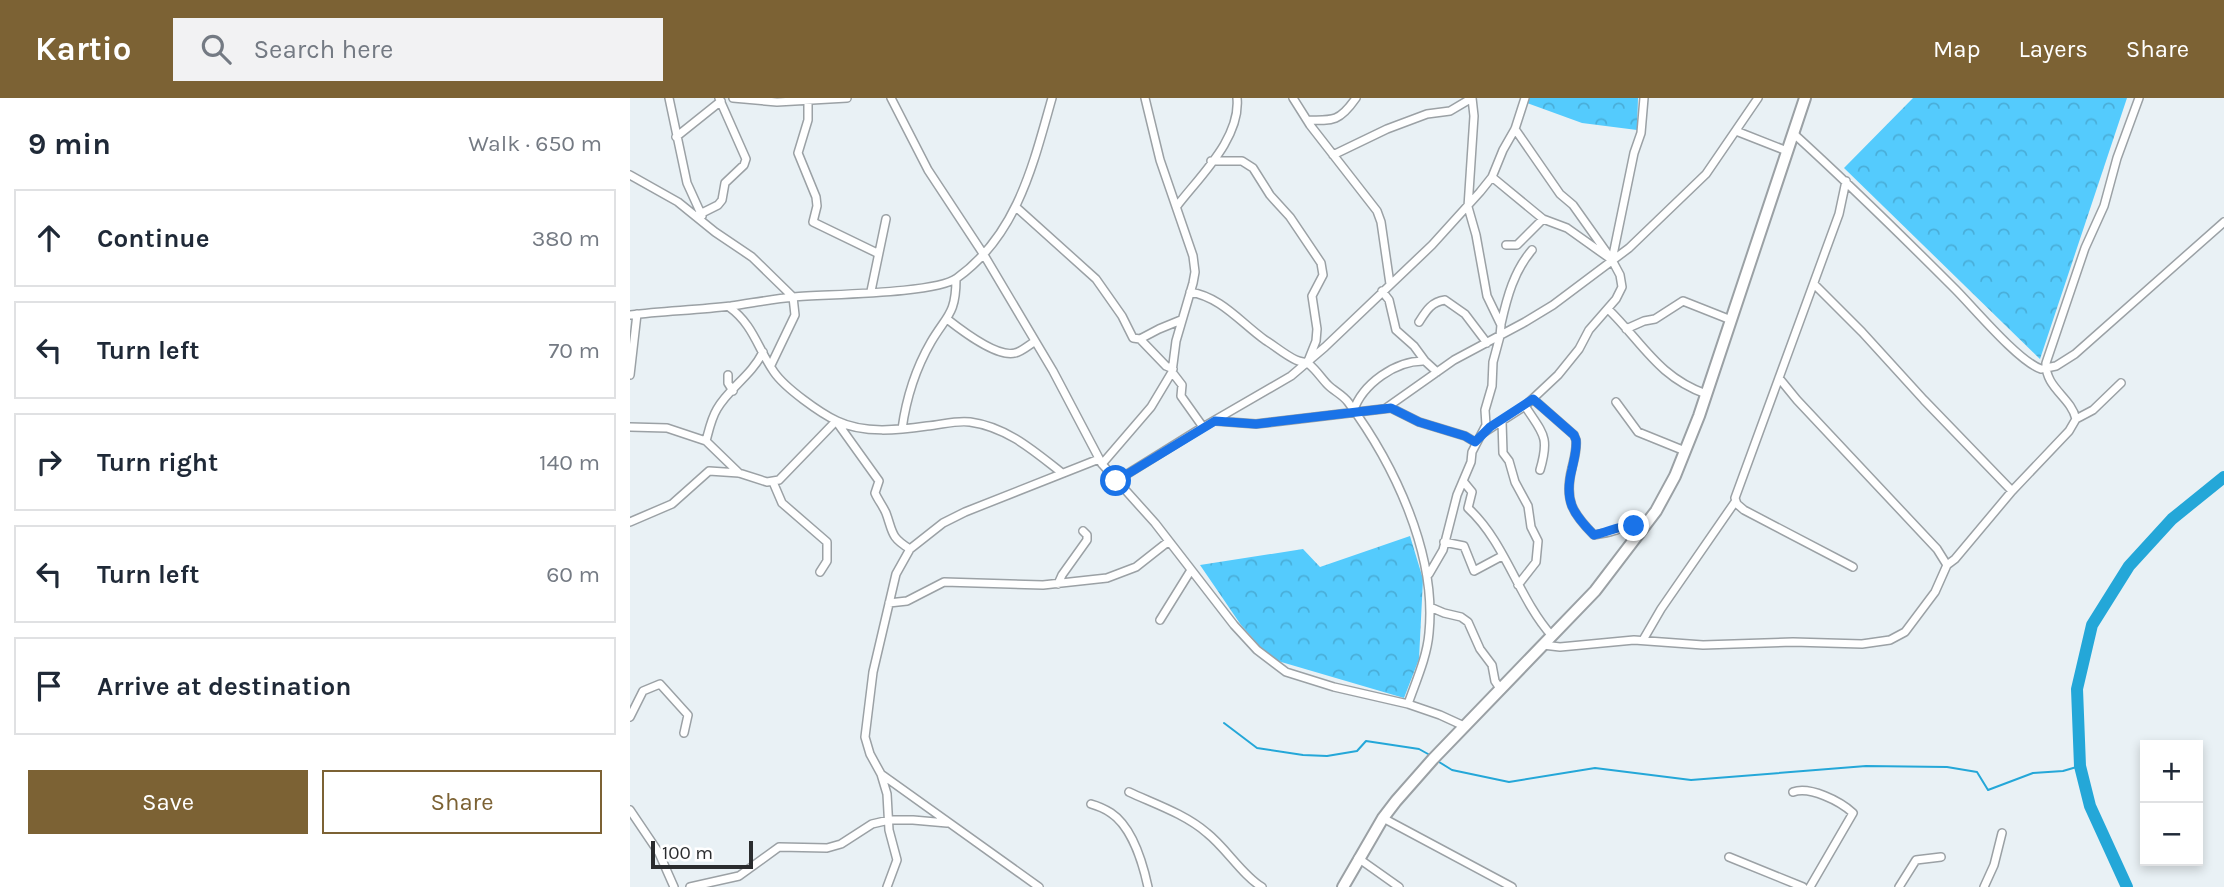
<!DOCTYPE html>
<meta charset="utf-8">
<style>
body{margin:0;font-family:Karla,sans-serif;background:#f2f2f3;color:#1f2937}
.controls{position:absolute;right:21px;bottom:21px;display:grid;overflow:hidden;border-radius:0px;box-shadow:0 4px 10px #0003}
.controls button{width:63px;height:63px;display:grid;place-items:center;padding:0;border:0;border-bottom:2px solid #e0e1e3;background:#fff;color:#1f2937;font:35px sans-serif}
.scale{position:absolute;left:21px;bottom:18px;width:102px;box-sizing:border-box;padding-left:7px;border:4px solid #2a2c2e;border-top:0;font-size:19px;line-height:24px;white-space:nowrap;color:#2a2c2e;-webkit-text-stroke:5px #fff;paint-order:stroke}
.stop{position:absolute;width:21px;height:21px;margin:-16px;border:5px solid #1a73e8;border-radius:50%;background:#fff}
.stop.end{background:#1a73e8;border-color:#fff;box-shadow:0 2px 7px #0008}
.list{margin:0;padding:0;list-style:none}
h2{display:flex;justify-content:space-between;align-items:center;height:91px;margin:0;padding:0 28px;font-size:30px}
h2 small{font-size:23px;font-weight:400;color:#747a83}
.list li{display:grid;grid-template-columns:46px 1fr auto;gap:21px;align-items:center;box-sizing:border-box;height:98px;margin:0 14px 14px;padding:0 14px;border:2px solid #e0e1e3;border-radius:0px}
.list b{display:block;font-size:26px;white-space:nowrap}
.list em{font-size:23px;font-style:normal;color:#747a83}
.actions{display:flex;gap:14px;padding:21px 28px}
.actions a{flex:1;padding:16px 0;border:2px solid #7c6234;border-radius:0px;text-align:center;font-size:24px;color:#7c6234}
.actions .main{background:#7c6234;color:#fff}
.icon{flex:none;width:38px;height:38px;fill:none;stroke:currentColor;stroke-width:2;stroke-linecap:round;stroke-linejoin:round}
.map{position:relative;flex:none;width:1594px;height:789px;overflow:hidden}
header{display:flex;align-items:center;gap:42px;box-sizing:border-box;height:98px;padding:0 35px;background:#7c6234;color:#fff}
header strong{font-size:33px}
nav{display:flex;gap:38px;margin-inline-start:auto;font-size:24px}
.search{width:490px;height:63px;background:#f2f2f3;display:flex;align-items:center;gap:18px;box-sizing:border-box;padding:0 24px;border-radius:0px;color:#747a83;font-size:26px}
main{display:flex}
aside{flex:1;background:#fff}
.map>svg:first-child{display:block}
</style>
<header>
<strong>Kartio</strong>
<div class="search"><svg class="icon" aria-label="search" viewBox="0 0 24 24"><circle cx="10" cy="10" r="6"/><path d="M15 15l6 6"/></svg>Search here</div>
<nav><a>Map</a><a>Layers</a><a>Share</a></nav>
</header>
<main>
<aside>
<h2>9 min<small>Walk · 650 m</small></h2>
<ul class="list">
<li><svg class="icon" aria-label="ahead" viewBox="0 0 24 24"><path d="M12 20V5M6 11l6-6 6 6"/></svg><div><b>Continue</b></div><em>380 m</em></li>
<li><svg class="icon" aria-label="left" viewBox="0 0 24 24"><path d="M17 20v-9H6M10 6l-5 5 5 5"/></svg><div><b>Turn left</b></div><em>70 m</em></li>
<li><svg class="icon" aria-label="right" viewBox="0 0 24 24"><path d="M7 20v-9h11M14 6l5 5-5 5"/></svg><div><b>Turn right</b></div><em>140 m</em></li>
<li><svg class="icon" aria-label="left" viewBox="0 0 24 24"><path d="M17 20v-9H6M10 6l-5 5 5 5"/></svg><div><b>Turn left</b></div><em>60 m</em></li>
<li><svg class="icon" aria-label="arrive" viewBox="0 0 24 24"><path d="M6 21V4h12l-3 4 3 4H6"/></svg><div><b>Arrive at destination</b></div></li>
</ul>
<div class="actions"><a class="main">Save</a><a>Share</a></div>
</aside>
<div class="map">
<svg width="1594" height="789" viewBox="0 0 1594 789">
<defs>
<pattern id="forest-crowns" width="20" height="18" patternUnits="userSpaceOnUse" patternTransform="scale(1.75)"><rect width="20" height="18" fill="#54cbfd"/><path d="M2 6a3 3 0 1 1 6 0M12 15a3 3 0 1 1 6 0" fill="none" stroke="#49aed9"/></pattern>
</defs>
<rect width="100%" height="100%" fill="#e9f1f5"/>
<!-- forest -->
<path fill="url(#forest-crowns)" d="M898,0H1008L1007,32L952,25L897,5Z
M1283,0H1497L1410,261L1214,70Z
M780,438L793,481L789,561L774,600L641,561L611,527L570,467L673,451L690,469Z"/>
<g fill="none" stroke-linecap="round" stroke-linejoin="round">
<!-- stream -->
<path stroke="#24a7d8" stroke-width="2" d="M594,625L627,650L673,657L697,658L727,653L736,643L789,651L798,656
M809,664L822,672L879,684L965,670L1061,682L1236,668L1317,669L1347,674L1358,692L1403,675L1433,673L1450,668"/>
<!-- river -->
<path stroke="#24a7d8" stroke-width="12" d="M1497,789L1460,708L1450,668L1447,591L1462,527L1499,468L1542,421L1594,379"/>
<!-- street casing -->
<g stroke="#9ba1a5" stroke-width="10">
<path id="street" d="M39,0L57,85L72,118
M103,0L147,4L217,0
M261,0L298,72L354,157L423,273L472,366L525,425L604,527L627,552L656,574L704,589L778,606L810,617L834,628
M663,0L680,27L747,113L751,124L760,186
M178,4V22L168,55L186,99L187,108L183,124L247,155
M677,22C704,23 710,23 726,0
M1106,33L1157,53
M1163,35C1219,86 1272,138 1325,191C1344,210 1388,263 1411,271L1426,268L1445,256L1594,124
M46,39L91,3
M703,57L757,31L797,16L820,13L842,0
M581,63H612L623,70L640,97L660,119L691,165L693,177L682,198L687,231L686,243L678,263
M0,77L48,104L85,134L122,159L163,199L165,217L141,267
M862,79L913,121L937,130L982,162L1004,55L1011,35L1014,0
M1216,83L1209,116L1105,400L1107,406L1114,412L1223,469
M547,108C570,78 611,40 607,0
M386,109L466,181L492,218L503,240L510,241L529,231L551,222
M70,116L88,107L92,102L95,85L114,67L116,61L89,0
M876,147H887L913,121
M1184,186L1232,234L1294,302L1382,393
M241,193L256,121
M752,193L759,202L766,232L784,248L795,263
M560,194C591,199 610,224 635,242C645,248 655,257 666,262C672,265 676,263 680,267C687,273 692,281 698,287C704,293 713,297 718,304C764,366 807,456 799,535C797,559 786,583 778,606
M99,209C123,226 128,251 144,274C155,290 190,315 207,323C234,336 269,332 297,328C311,327 326,322 340,324C377,329 404,353 432,375
M978,211C1012,244 1028,279 1076,296
M0,217C34,213 67,212 101,208C122,205 143,201 164,199C198,196 305,196 327,180C387,137 403,67 422,0
M317,221C331,232 367,260 385,255C391,254 399,247 404,244
M789,224C796,213 801,204 815,202L835,216L857,245
M871,226C877,199 884,173 902,152
M996,231L1014,223L1025,221L1053,203L1101,222
M510,241L536,268L543,271
M542,274L552,287L551,298L573,329
M0,277L7,216
M98,277V285L103,293
M903,301L944,337L946,342C947,352 944,361 942,370C934,402 942,415 964,437C970,436 977,435 983,433C996,429 1000,425 1012,434
M986,304L1008,334L1055,353
M895,308C913,336 920,338 910,372
M756,310L824,262L895,224L923,207L999,150L1076,76L1128,0
M723,314C732,286 766,262 795,263L807,274
M1446,321C1441,299 1415,290 1416,265L1455,150L1474,108L1487,60L1509,0
M586,323L626,326L761,310L789,324L835,338L845,344
M872,323L873,355L879,363L885,384L898,408L901,429L908,443L906,464L888,487
M0,329L37,330L76,343L109,375
M272,331C276,302 286,270 301,244C317,217 326,216 326,181
M853,335L895,308L928,277L949,251L959,232L986,201L992,189L990,177L982,162L943,107L930,96L885,31
M76,343C79,332 81,321 87,311C99,290 121,278 133,254
M472,366L521,309L542,274L546,243L563,185L565,174L563,158L530,62L515,0
M486,383L573,329L661,278L695,249L802,147L850,94L862,79L873,52L885,31L895,0
M833,383L842,394L838,410C876,445 888,500 922,538
M143,384L152,405L197,444V463L190,474
M0,424L42,406L79,373L109,375L137,384L149,382L206,323L249,383L245,395C248,402 253,408 256,415C263,434 260,439 280,451
M814,444L834,448L844,473L872,458
M1317,467L1325,461L1382,393L1439,333L1446,321L1463,312L1491,285
M799,476L813,452L827,397L841,364L842,354L856,327L855,312L862,288L863,264L870,238L871,227L857,198L846,137L838,109L844,18L842,0
M428,486L432,477L457,442V437L453,433
M259,505L277,503L314,484L413,487L477,480L506,469L539,443
M800,509L814,515L831,519L838,524L850,551L862,567L865,583L871,592
M530,522L561,472
M1013,542L1031,511L1105,404
M913,547L930,549L1004,542L1073,547L1163,544L1232,546L1260,542L1275,534L1305,494L1317,467L1307,451L1167,302L1149,280
M0,619L13,593L30,586L58,617L54,635
M251,676L257,696L259,732L267,762L257,789
M499,694C525,706 555,716 577,735C596,750 613,778 632,789
M1163,694C1180,688 1210,703 1223,715L1180,789
M461,706C468,708 475,711 481,715C502,729 513,766 518,789
M0,712L29,755L44,789
M753,720L882,789
M1099,759L1173,789
M728,760L769,789
M60,789L109,778L149,749L197,750L211,746L242,726L259,722H283L317,725
M409,789L251,676L240,656L235,639L243,574L266,476L280,451L313,425L335,414L469,361
M1269,789L1286,762L1311,759
M1354,789L1364,767L1372,735"/>
</g>
<!-- secondary casing -->
<g stroke="#9ba1a5" stroke-width="14">
<path id="secondary" d="M713,789L753,720L766,703L803,661L965,493L1026,413L1045,378L1069,318L1175,0"/>
</g>
<!-- street -->
<use href="#street" stroke="#fff" stroke-width="7"/>
<!-- secondary -->
<use href="#secondary" stroke="#fff" stroke-width="10"/>
</g>
<g fill="none" stroke-linecap="round" stroke-linejoin="round">
<!-- route -->
<path stroke="#1a73e8" stroke-width="9" d="M486,383L585,323L626,326L761,310L789,324L835,338L845,344L860,329L903,301L944,337L946,342C947,352 944,361 942,371C934,402 942,415 964,437C975,435 994,426 1004,428"/>
</g>
</svg>
<div class="controls">
<button>+</button>
<button>−</button>
</div>
<div class="scale">100 m</div>
<div class="stop" style="left:486px;top:383px"></div>
<div class="stop end" style="left:1004px;top:428px"></div>
</div>
</main>
